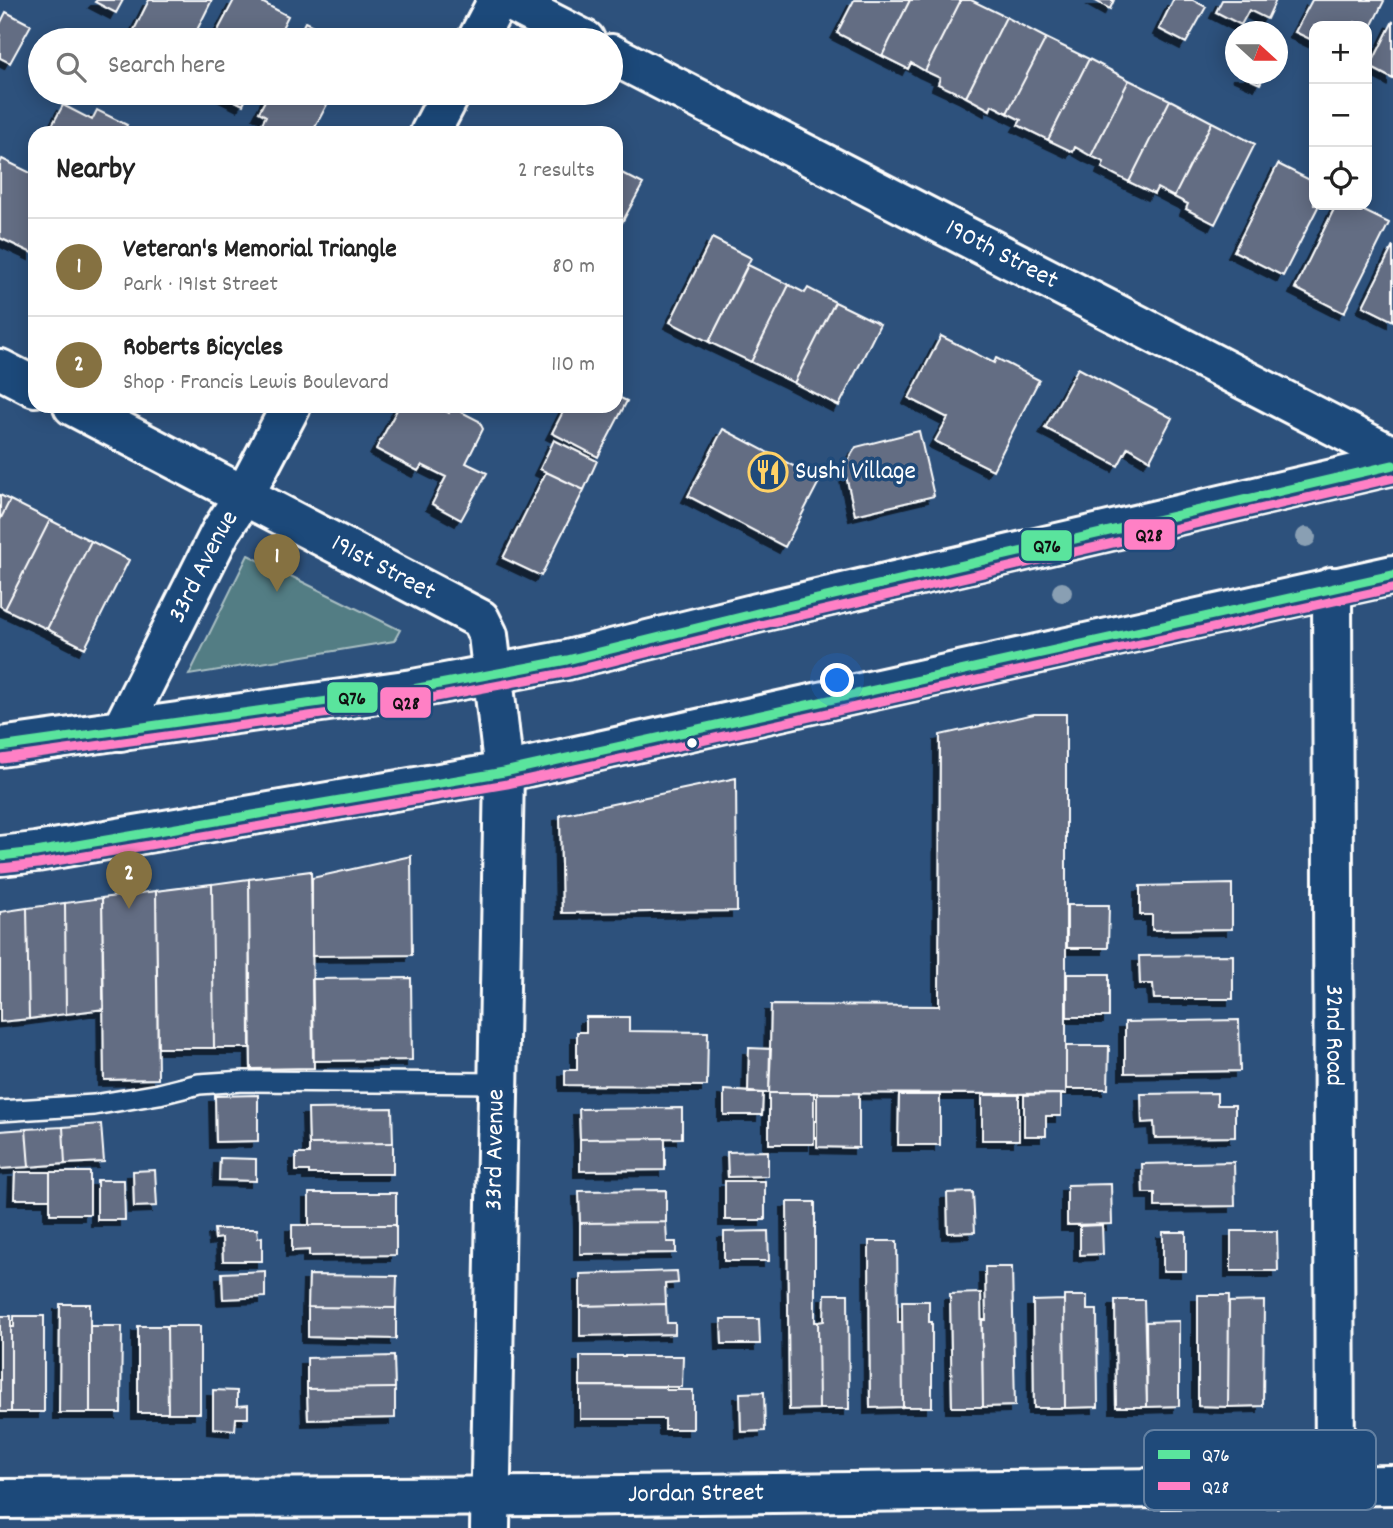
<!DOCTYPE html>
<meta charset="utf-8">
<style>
body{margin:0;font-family:Dekko,sans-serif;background:#f2f2f2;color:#222}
.controls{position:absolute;right:21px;top:21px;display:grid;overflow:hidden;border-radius:14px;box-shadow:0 4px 18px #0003}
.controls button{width:63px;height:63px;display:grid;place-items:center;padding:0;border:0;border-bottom:2px solid #e0e0e0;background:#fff;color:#222;font:35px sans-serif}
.compass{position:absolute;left:1225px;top:21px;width:63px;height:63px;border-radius:50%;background:#fff;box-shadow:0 4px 18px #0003;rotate:111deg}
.you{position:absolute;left:838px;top:681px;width:24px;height:24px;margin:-18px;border:5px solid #fff;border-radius:50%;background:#1a73e8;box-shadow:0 0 0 10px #1a73e833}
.badge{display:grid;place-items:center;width:46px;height:46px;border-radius:50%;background:#857141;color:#fff;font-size:23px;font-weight:700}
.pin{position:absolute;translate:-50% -58px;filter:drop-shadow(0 2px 4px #0008)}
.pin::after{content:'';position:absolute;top:37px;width:24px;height:21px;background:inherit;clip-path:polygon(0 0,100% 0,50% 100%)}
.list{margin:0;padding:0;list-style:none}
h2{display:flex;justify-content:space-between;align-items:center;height:91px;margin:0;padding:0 28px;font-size:30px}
h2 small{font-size:23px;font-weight:400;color:#767676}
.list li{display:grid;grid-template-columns:46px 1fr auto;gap:21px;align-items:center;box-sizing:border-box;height:98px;padding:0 28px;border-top:2px solid #e0e0e0}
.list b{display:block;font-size:26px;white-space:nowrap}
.list p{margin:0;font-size:23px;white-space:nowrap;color:#767676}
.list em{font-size:23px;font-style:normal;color:#767676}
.icon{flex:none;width:38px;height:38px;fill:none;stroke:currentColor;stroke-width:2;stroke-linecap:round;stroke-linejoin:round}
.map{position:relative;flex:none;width:1393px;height:1528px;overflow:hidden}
.search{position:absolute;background:#fff;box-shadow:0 4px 18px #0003;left:28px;top:28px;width:595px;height:77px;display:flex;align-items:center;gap:18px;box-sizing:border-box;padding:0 24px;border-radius:38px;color:#767676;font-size:26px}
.panel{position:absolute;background:#fff;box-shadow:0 4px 18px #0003;left:28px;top:126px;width:595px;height:287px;border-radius:21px}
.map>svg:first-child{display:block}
</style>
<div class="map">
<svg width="1393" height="1528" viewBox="0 0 1393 1528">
<defs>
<filter id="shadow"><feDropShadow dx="-6" dy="6" stdDeviation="0" flood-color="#0009"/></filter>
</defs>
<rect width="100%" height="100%" fill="#2d517c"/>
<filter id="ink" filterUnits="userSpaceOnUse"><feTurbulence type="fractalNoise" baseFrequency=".0143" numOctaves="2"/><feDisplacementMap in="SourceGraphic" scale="14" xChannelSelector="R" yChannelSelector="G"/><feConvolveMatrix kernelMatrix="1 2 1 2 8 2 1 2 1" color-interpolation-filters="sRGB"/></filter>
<g filter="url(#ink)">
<!-- green -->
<path fill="#537d84" stroke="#a9bec2" stroke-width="2" d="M248,555L400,630L394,641L189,675Z"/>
<!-- building -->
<path fill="#636d83" stroke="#fff" stroke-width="2" filter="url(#shadow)" d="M97,0H123L116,13L95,2Z
M149,0H212L192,40H129Z
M234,0H258L288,16L276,40H213Z
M854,0H910L882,56L837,33Z
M910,0H961L925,71L911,63L908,69L882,56Z
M961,0H971L1006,17L966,97L938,84L940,78L925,71Z
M1094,0H1114L1110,9Z
M1173,0H1193L1206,7L1186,43L1159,29Z
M1222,0H1276L1267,19L1249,10L1241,25L1216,12Z
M1312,0H1382L1384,1L1370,29L1355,22L1353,26H1314V41L1295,32Z
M6,12L31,25L10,63L0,58V24Z
M1006,17L1046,38L1007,113L992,105L990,110L966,97Z
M1393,21V79L1370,67Z
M305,22L342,40H296Z
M1046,38L1089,59L1048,140L1018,125L1021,120L1007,113Z
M1089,59L1129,80L1091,156L1075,147L1073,152L1048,140Z
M1238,74H1265L1260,84Z
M1129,80L1170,100L1129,182L1102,168L1104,162L1091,156Z
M219,93H249L243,105Z
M269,93H333L312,133H257L266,116L259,112Z
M1170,100L1212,122L1174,197L1157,188L1154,194L1129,182Z
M63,105L92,120L97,110L127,125L123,133H48Z
M1212,122L1255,144L1215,224L1186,209L1188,204L1174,197Z
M2,159L35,175L34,254L0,238V164Z
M1278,164L1314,182V205H1319L1283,276L1234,251Z
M616,170L643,184L619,228L616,227Z
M1336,205H1352L1389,223L1344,313L1295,288Z
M712,238L751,258L709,342L670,322Z
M1393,246V321L1363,306Z
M748,265L789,285L751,362L709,342Z
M789,285L805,293L808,288L835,302L794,383L751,362Z
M835,302L880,324L839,406L794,383Z
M941,336L994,363L996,358L1039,380L993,470L935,441L948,418L909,398Z
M1078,368L1172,418L1150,460L1128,447L1118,466L1045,428Z
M616,396L627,401L598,457L552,433L566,406H616Z
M399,406H436L449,413L452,407L479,421L483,429L466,463L487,473L461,520L432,504L446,477L422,465L418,471L376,449Z
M723,429L820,480L785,547L688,496Z
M919,431L934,496L855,515L844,467L856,447Z
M554,440L597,461L584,490L540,469Z
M546,472L584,490L541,576L503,558Z
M0,495L10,500L0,520Z
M10,500L50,520L5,609L0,606V520Z
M50,520L91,541L47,629L5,609Z
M91,541L129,560L85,648L47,629Z
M1034,714H1066V1094L769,1093L771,1005L939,1006L940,735Z
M736,778L737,911L562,913L560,815Z
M411,856L412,955L312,956V878Z
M311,871L314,1068L251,1069L249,879Z
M249,879L250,1048H214L212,884Z
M212,884L214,1048H158L156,891Z
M1232,884V929L1152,930V915H1140V886Z
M156,891L158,1079L104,1080L102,898Z
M102,898L104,1009L66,1014L65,903Z
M65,903L66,1014L29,1019L27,908Z
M1067,905H1109L1108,948H1067Z
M27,908L29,1019L0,1022V912Z
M1233,955V999H1154L1153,984H1140L1139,956Z
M1067,974H1109V1017H1067Z
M411,978L412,1060L313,1061L312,979Z
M586,1017H629V1031L708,1032L707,1086L565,1085V1070H577V1032H586Z
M1239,1020L1240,1071L1125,1073V1022Z
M1066,1046H1109L1108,1089H1066Z
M749,1048L771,1049L769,1093H748Z
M724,1090L763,1093L762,1115H724Z
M769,1093H814V1144H769Z
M817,1093H859V1148L817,1147Z
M1217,1093V1105H1235V1137L1155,1138L1154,1122L1142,1123L1141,1094Z
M1061,1094V1116H1046V1136H1024V1095Z
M258,1095V1141L216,1142L215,1096Z
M899,1095H940V1145H898Z
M982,1095H1019V1140H982Z
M392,1108L393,1143L309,1144L308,1109Z
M682,1108V1138L580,1139L579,1109Z
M101,1124L104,1162L65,1164L63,1127Z
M63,1127L65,1164L29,1167L26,1129Z
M26,1129L29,1167L0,1169V1131Z
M665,1138V1170L580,1171V1139Z
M393,1143V1174H309V1171H296V1154H309V1144Z
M768,1151V1176L728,1177L727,1152Z
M220,1158L256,1159V1181L219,1180Z
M1234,1162L1235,1206L1155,1207V1193H1143L1142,1164Z
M155,1170L157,1206L134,1207L133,1171Z
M15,1172H50V1199H14Z
M50,1172H90V1214H50Z
M97,1180H124L125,1220H97Z
M725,1181H765V1220H725Z
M1111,1184L1112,1224L1067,1225V1185Z
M666,1190V1222L580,1223L579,1191Z
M973,1192L975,1232L948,1233L947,1193Z
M309,1193H396V1225H309Z
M787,1202H815V1322H818L819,1409L789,1410Z
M666,1222L667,1242H676V1253L580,1254V1223Z
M292,1225H396V1255L309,1256V1250L292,1251Z
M1102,1225L1103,1254L1080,1255V1226Z
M214,1229H257L258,1238L262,1237V1261H223L222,1238L215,1239Z
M768,1231L769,1261H724V1232Z
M1231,1231H1277L1278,1271H1231Z
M1163,1232H1186V1271H1163Z
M869,1241H897L898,1322H902L903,1407L870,1408Z
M985,1267H1012L1015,1406L983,1407L982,1320H986Z
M265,1271V1297L223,1299L222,1273Z
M677,1271L678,1283L665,1284L666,1304L580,1306V1274Z
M309,1275L397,1276L396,1308L308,1307Z
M981,1293L983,1407H952L950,1294Z
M825,1294H848L849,1409H819L818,1322L824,1321Z
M1198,1295H1229L1228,1407L1198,1406Z
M1064,1296H1087V1310H1097L1098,1407L1065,1408Z
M1064,1300L1065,1408H1034L1033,1301Z
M1115,1300H1144L1147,1407H1116Z
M902,1301H929V1322H932V1407H903Z
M1264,1301L1263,1406L1228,1407L1229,1302Z
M60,1304H90V1413H59Z
M666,1304L667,1323H675V1334L580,1336V1306Z
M308,1307L396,1308V1339L308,1337Z
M0,1316H11V1412H0Z
M14,1316H44V1412H11V1327H14Z
M721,1319H759L760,1344H722Z
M1179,1321V1406L1147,1407L1146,1322Z
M90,1326H122L121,1413H90Z
M138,1326H167L168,1413H138Z
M167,1326H200V1413H168Z
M394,1356L395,1388L307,1389V1358Z
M580,1356H683L682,1387L580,1386Z
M580,1386H666V1390H693V1429H665V1419H580Z
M395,1388V1418L308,1420L307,1389Z
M213,1390L237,1391V1406L248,1405V1418H236L235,1430L213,1428Z
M764,1392L765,1431L741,1432L740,1393Z"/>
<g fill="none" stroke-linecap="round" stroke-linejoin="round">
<!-- lane casing -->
<g stroke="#fff" stroke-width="24">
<path id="lane" d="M0,1111L94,1105L159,1094L199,1084L244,1081L498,1083"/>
</g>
<!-- street casing -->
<g stroke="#fff" stroke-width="44">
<g id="street">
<path d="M507,0L585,40"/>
<path d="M477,40L498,0"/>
<path id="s1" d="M611,54L1393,456"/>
<path d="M430,133L451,93"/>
<path d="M0,369L35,387"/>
<path id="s2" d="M73,406L480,619L488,635L504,772L490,1528"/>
<path id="s3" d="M1332,587L1335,1484"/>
<path id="s4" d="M121,731L221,531L245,494L291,406"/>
<path id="s5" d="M0,1499L551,1496L1393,1485"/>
</g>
</g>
<!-- primary casing -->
<g stroke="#fff" stroke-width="44">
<path id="primary" d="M0,747L413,689L567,660L757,613L1393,465
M0,856L36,852L504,772L1393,575"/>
</g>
<!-- lane -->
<use href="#lane" stroke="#1f4a7a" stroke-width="19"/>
<!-- street -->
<use href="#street" stroke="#1f4a7a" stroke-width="38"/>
<!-- primary -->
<use href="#primary" stroke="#1f4a7a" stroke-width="38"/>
<!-- bus-1 casing -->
<g stroke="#1f4a7a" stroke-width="14">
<path id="bus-1" d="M0,747L413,689L567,660L757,613L1393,465
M0,856L36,852L504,772L1393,575"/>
</g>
<!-- bus-2 casing -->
<g stroke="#1f4a7a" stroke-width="14">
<path id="bus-2" d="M2,759L415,701L569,672L760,625L1393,478
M1,868L38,864L507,784L1393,588"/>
</g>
<!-- bus-1 -->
<use href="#bus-1" stroke="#5ae49d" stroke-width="9"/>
<!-- bus-2 -->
<use href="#bus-2" stroke="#ff80c5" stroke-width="9"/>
</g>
<!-- trees -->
<g fill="#899fb3">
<circle cx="1306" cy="537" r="10"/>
<circle cx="1062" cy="592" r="10"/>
</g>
</g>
<!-- icons -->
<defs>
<g id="restaurant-ring" transform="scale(2.0125)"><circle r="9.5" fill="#1f4a7a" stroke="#ffd166" stroke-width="1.5"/><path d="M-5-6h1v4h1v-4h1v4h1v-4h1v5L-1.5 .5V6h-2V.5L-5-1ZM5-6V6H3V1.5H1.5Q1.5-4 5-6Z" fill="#ffd166"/></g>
</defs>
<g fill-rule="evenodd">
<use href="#restaurant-ring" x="768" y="472"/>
</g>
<!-- markers -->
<circle fill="#fff" stroke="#1f4a7a" stroke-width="2.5" cx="692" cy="743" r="6"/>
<g text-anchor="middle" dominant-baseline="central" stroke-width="7" stroke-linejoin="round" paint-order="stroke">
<!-- street labels -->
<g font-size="26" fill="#fff" stroke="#1f4a7a">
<text stroke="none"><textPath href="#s1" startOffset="439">190th Street</textPath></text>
<text stroke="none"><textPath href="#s2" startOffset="350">191st Street</textPath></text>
<text stroke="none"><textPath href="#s4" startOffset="184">33rd Avenue</textPath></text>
<text stroke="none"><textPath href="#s3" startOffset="448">32nd Road</textPath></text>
<text transform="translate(496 1150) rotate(-89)">33rd Avenue</text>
<text stroke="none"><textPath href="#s5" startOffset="696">Jordan Street</textPath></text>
</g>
<!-- poi labels -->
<g font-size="26" fill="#fff" stroke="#1f4a7a" text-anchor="start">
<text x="795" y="472">Sushi Village</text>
</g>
</g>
<!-- legend -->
<rect x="1144" y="1430" width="232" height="80" rx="10" fill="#1f4a7a" stroke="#6280a2" stroke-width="2"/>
<rect x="1158" y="1450" width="32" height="9" fill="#5ae49d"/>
<rect x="1158" y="1482" width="32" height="8" fill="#ff80c5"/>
<g font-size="19" fill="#fff">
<text x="1202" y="1461">Q76</text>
<text x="1202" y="1493">Q28</text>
</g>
<g stroke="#1f4a7a" stroke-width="2.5">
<rect x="1123" y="518" width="53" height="33" rx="7" fill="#ff80c5"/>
<rect x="1020" y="529" width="53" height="33" rx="7" fill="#5ae49d"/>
<rect x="326" y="681" width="53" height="33" rx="7" fill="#5ae49d"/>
<rect x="379" y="686" width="53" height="33" rx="7" fill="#ff80c5"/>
</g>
<g font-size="19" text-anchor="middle" font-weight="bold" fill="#111">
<text x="1149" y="541">Q28</text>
<text x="1047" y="552">Q76</text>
<text x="352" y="704">Q76</text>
<text x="406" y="709">Q28</text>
</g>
</svg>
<div class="controls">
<button>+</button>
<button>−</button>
<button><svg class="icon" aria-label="locate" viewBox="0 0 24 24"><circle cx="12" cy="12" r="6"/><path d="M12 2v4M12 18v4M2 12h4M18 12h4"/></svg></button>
</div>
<svg class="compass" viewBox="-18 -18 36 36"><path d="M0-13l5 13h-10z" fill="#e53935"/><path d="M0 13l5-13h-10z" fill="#767676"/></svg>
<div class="you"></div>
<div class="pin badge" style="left:277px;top:592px">1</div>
<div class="pin badge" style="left:129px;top:909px">2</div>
<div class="search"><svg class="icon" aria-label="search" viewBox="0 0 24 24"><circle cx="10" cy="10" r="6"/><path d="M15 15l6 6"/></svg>Search here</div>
<section class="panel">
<h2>Nearby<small>2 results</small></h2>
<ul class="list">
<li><span class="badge">1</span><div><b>Veteran's Memorial Triangle</b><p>Park · 191st Street</p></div><em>80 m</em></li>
<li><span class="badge">2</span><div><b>Roberts Bicycles</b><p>Shop · Francis Lewis Boulevard</p></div><em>110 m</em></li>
</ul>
</section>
</div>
